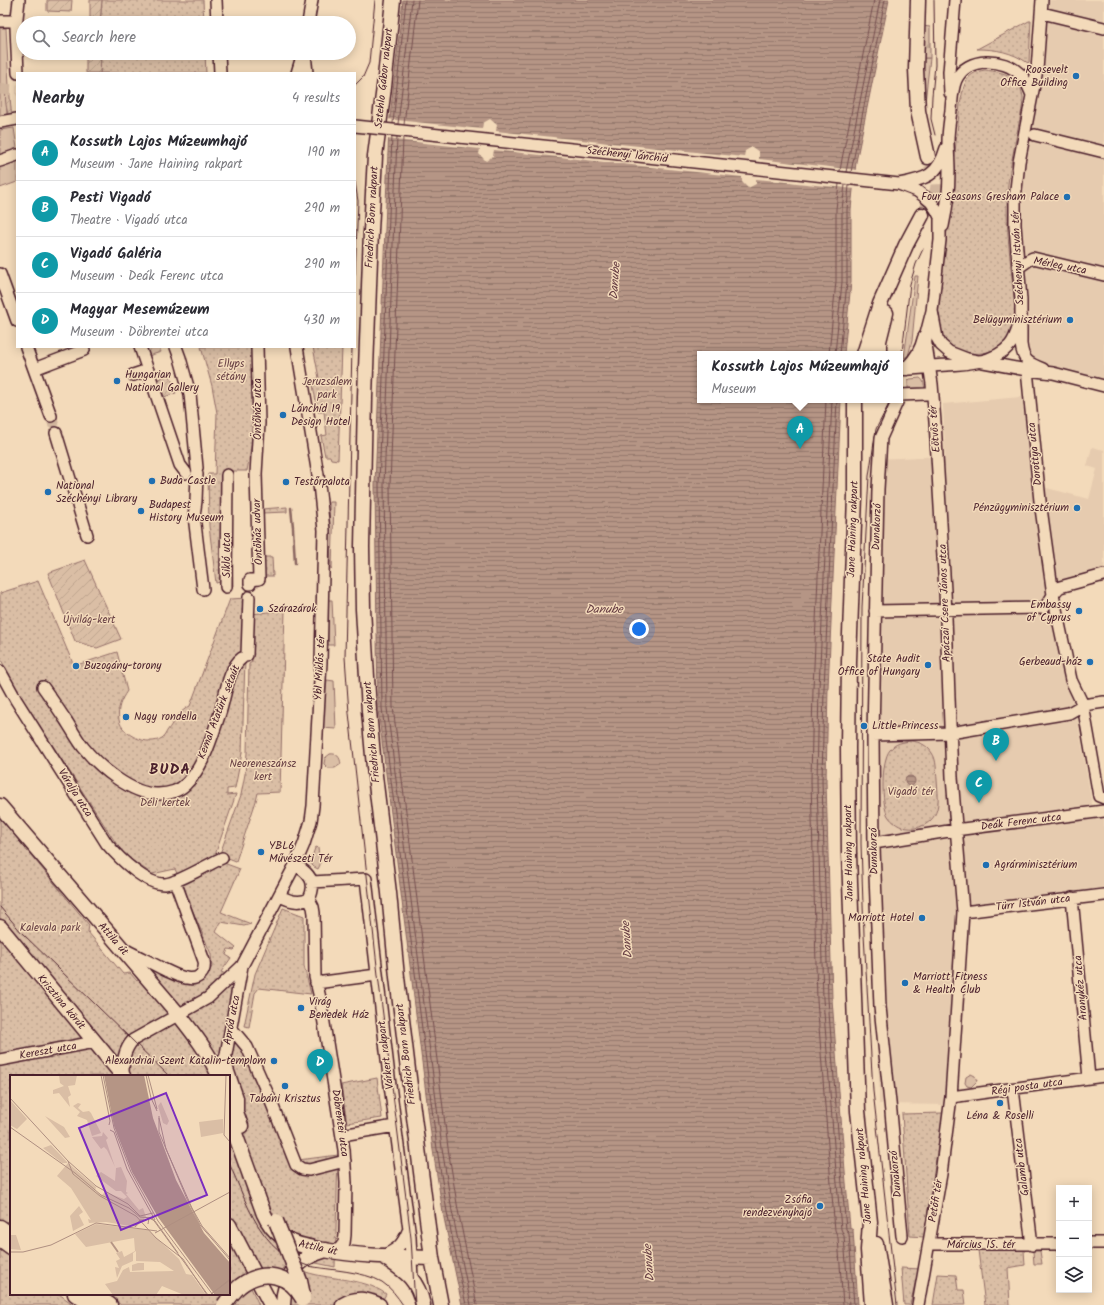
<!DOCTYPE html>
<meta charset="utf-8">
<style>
body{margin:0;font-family:Kalam,sans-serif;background:#f7f7f7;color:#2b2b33}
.controls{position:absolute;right:12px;bottom:12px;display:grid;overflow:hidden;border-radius:0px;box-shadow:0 2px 10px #0003}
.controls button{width:36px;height:36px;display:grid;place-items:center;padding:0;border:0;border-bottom:1px solid #e1e1e2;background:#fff;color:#2b2b33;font:20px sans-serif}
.you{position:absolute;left:639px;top:629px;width:14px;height:14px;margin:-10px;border:3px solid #fff;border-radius:50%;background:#1a73e8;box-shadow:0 0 0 6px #1a73e833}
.badge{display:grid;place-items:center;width:26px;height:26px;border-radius:50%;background:#0b8043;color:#fff;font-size:13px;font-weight:700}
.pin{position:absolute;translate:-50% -33px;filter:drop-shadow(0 1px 2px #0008)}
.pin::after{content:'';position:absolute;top:21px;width:14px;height:12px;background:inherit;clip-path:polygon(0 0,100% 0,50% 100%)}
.popup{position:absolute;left:697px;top:351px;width:206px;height:52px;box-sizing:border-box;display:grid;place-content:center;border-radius:0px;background:#fff;filter:drop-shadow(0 1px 3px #0005);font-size:13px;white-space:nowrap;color:#7c7c81}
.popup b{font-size:15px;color:#2b2b33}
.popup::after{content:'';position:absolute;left:50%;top:100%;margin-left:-8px;border:8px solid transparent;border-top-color:#fff}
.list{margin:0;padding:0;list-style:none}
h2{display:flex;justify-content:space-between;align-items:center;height:52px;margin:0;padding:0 16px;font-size:17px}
h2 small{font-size:13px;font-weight:400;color:#7c7c81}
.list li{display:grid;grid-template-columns:26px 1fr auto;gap:12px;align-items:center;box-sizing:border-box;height:56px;padding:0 16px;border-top:1px solid #e1e1e2}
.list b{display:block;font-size:15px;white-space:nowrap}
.list p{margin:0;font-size:13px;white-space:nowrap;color:#7c7c81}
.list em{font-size:13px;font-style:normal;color:#7c7c81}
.icon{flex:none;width:22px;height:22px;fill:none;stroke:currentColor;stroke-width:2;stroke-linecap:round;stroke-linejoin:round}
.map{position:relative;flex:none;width:1104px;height:1305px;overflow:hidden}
.search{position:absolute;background:#fff;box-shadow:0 2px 10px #0003;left:16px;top:16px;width:340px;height:44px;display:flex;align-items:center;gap:10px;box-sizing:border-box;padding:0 14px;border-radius:22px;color:#7c7c81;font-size:15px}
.panel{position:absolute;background:#fff;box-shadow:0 2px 10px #0003;left:16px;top:72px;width:340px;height:276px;border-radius:0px}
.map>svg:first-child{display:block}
</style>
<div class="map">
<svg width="1104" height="1305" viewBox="0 0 1104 1305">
<defs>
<pattern id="forest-firs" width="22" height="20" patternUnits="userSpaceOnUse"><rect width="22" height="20" fill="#dabea5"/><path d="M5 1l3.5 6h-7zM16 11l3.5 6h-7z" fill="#bda38e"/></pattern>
<pattern id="park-dots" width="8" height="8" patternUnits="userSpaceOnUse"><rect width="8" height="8" fill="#dabea5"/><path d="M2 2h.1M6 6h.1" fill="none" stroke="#bda38e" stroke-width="1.8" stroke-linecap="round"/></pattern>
<pattern id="garden-furrows" width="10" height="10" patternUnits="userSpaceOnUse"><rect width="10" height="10" fill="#dabea5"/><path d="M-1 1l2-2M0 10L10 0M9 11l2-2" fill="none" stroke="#bda38e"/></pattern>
<pattern id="water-rules" width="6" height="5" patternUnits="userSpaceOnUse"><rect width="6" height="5" fill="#b59585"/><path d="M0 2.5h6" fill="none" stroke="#95796d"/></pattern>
</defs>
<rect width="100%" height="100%" fill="#f3daba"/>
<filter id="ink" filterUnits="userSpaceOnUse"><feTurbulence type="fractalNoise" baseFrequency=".025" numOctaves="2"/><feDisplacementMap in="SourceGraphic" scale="8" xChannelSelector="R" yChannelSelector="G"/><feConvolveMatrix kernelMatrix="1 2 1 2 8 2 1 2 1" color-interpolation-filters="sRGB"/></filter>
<g filter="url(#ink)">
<!-- built -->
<path fill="#e6cbaf" d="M1044,0H1104V384L1031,366L1021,268L1017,208Z
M1030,396L1043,487L1089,499L1097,469L1087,466L1092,447L1104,450V579L1056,593L1094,816H1104V891L966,907L952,1105L879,1104V1084L867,858L875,459L945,456L943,404Z"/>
<!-- grass -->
<path fill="#dabea5" stroke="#926e68" d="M0,28H6L9,86L6,93L7,116L0,117Z
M922,58H930L924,111Z
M14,128L17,148V182L0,188V130Z
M915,276H918L912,341L908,356L904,358Z
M920,378C925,381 924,386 925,392H908V381L910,379Z
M329,502H334L332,568L331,569Z
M328,600H332L334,645H328Z
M327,680L334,681L336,729L322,728Z
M330,754C337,753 340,757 341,764L335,768H328L324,764L325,758Z
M317,847L318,848L320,865L318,869L314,867L311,864V860L315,848Z
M971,1074L975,1076L977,1081L971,1087L967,1086L965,1083L966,1077Z
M1033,1251H1040L1042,1264H1034Z
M251,1288L259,1305H233L241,1295Z"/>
<!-- forest -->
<path fill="url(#forest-firs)" stroke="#926e68" d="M922,26L930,27V58H922Z"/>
<!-- park -->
<path fill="url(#park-dots)" stroke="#926e68" d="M102,0H203L204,23H100Z
M1029,21H1031L1029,62L1028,63C1012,52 996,49 977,49Z
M101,53H205L206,73H100Z
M985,70C1005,73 1019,74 1023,97C1023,109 1019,121 1017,133C1014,150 1010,167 1008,184C1005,216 1009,247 1012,278C1014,296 1017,316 1011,333C1001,359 956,360 943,337C939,330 939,323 938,316L960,104C964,86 964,73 985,70Z
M201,347H252L255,425L247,471H230L233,586L221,587L220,582L216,583L209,526L208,474H215L217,413L212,386Z
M313,347H342L338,460L331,459L330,456H325L321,436L327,435L324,412H318L312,380L319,378Z
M287,507V512L262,513V509Z
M263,557H272L273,576H264Z
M38,581L74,666L117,652L127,691C121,700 117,708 119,720C122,735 148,747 162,738C164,737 166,733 167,731C174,722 179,711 190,706L230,599L247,598L242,753L235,788L227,789V795L236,794L216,852L221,862L240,869L221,912L251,924L244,926L221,922L216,932L236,948L234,950L228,949L226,955L231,958L221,972L238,979L227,1034L242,1050L290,1161L338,1155L335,1267L297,1259L285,1265L281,1271L270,1269H260L229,1289V1076H11V1229L0,1221V818L89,925L88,932L123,974L130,973L137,981L152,968L203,980L212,967L211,954L175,869L152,874L123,854L20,695L0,658V593Z
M285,610L280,792L258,793L256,801L236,861L223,856L221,851L241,795L245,774L247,753L249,664L252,662V614Z
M911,741C920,742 927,745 932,753C937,760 936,771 937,780C938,796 942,814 926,824C921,827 914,829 908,828C900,828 892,822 888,816C881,804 881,760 890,750C895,743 903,742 911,741Z
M283,908L304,916V966L311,994L259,988L255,993L249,1027L244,1026L255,974Z
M377,1078L382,1118L347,1123L341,1085Z
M943,1113L924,1237L910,1236L902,1114Z
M0,1250L11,1258V1294H59L74,1305H0Z
M978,1250H1024L1025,1265L1008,1268L1010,1305H985Z
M901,1268L921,1269L915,1284L910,1305H904Z
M300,1270C328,1281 361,1276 386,1294L380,1305H289L288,1299Z
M938,1274L956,1275L958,1290H964L966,1305H933Z
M105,1294H225L216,1305H121Z"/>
<!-- garden -->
<path fill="url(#garden-furrows)" stroke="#926e68" d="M47,0H72L71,12L47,11Z
M90,0H102L100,23H91V18H90Z
M86,53H101L100,73H86Z
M9,86L12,119L7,116L8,114C6,106 3,94 9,86Z
M146,347H159L161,352L148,356Z
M170,375L176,393L164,397L158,379Z
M85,560L121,639L97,648L75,641L48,573Z"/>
<!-- water -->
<path fill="url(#water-rules)" stroke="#8a6661" d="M403,0H889L856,162L851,209V282L844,354H700V400H841L828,688L826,781L832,999L845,1171L850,1228L853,1230L858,1305H462L443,1213L433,1150L378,709L375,485L389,127Z
M905 781a5 5 0 1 1 10 0a5 5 0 1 1-10 0Z"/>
<!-- pier -->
<path fill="#f3daba" d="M387,119L482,129L483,123L490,119L497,125L496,131L744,157L745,151L752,147L759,152V159L857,170L855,189L756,179V184L748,188L742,182V177L494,150L493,156L486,161L479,154L480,149L386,139Z"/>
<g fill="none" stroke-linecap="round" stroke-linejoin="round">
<!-- shore -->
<path stroke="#754e4f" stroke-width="1" d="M393,123L406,0
M398,124L412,0
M404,125L418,0
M392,136L379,485L382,708L437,1149L447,1212L466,1305
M397,137L384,485L387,708L442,1148L452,1211L471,1305
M403,138L390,485L393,707L448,1148L458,1210L477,1305
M840,171L842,159L874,0
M846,172L880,0
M851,172L885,0
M829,354L836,281V209L839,184
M835,354L842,282V209L845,185
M840,354L847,282V210L849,185
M826,400L813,688L811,781L817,1000L830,1172L835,1230L838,1238L843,1305
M832,400L819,688L817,781L823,999L836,1172L841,1229L844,1236L849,1305
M837,400L824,688L822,781L828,999L841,1172L846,1229L849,1234L854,1305"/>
<!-- stream -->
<path stroke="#8a6661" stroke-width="2.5" d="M291,508L293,527
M293,528L295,563"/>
<!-- minor-tunnel -->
<path stroke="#d1b59d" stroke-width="11" stroke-dasharray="11 5.5" stroke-linecap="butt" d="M0,89L17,90
M51,416L56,433"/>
<!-- major-tunnel -->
<path stroke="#d1b59d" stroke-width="14" stroke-dasharray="14 7" stroke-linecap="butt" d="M922,215C928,206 940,193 937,181C935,173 930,165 928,157"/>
<!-- minor casing -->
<g stroke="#4a1f2b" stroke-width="14">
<path id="minor" d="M216,0L217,23
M1042,0L1037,70L1019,162L1015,199V225L1021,300V344C1023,361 1028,363 1043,369
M1042,13L1104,28
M0,21H16
M308,23L312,0
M219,53L220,73
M305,54L307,73
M18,73L16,27L19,0
M297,73L303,53
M950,93L949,72L955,0
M0,122L17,119
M1035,135L1104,152
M619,154L899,184L917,191L925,197L931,202L937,211L940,217V240L932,311L937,338L941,345L949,352L967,359L1027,370L1053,373L1104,386
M0,161L17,155
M899,184C926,179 938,176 946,148
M943,226C947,208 949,189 949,171C949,161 948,151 948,141C948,130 950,120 951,110C952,100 952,89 956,80C967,56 1004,58 1020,74C1026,79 1029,88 1032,95
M1019,267L1029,260L1033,258L1104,275
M0,274L17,321
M26,347L51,416
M140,347L180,465L186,473
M176,347L180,358L190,394L197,468
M930,366C955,364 992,366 1010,345C1015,339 1017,331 1019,325
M34,369L84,350
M1027,370L1040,501L1053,595L1071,680L1083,705L1099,796L1104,798
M133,375L148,370
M900,395L926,394
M898,400L881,438L878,489L873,735L874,848L880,1007L891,1112L902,1236
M56,433L87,535
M197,474L196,501L194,516L203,589
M250,584V580L259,579L256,474L259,423L257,347
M226,587L227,475
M875,611L1043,608C1051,602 1052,593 1060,587L1104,575
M246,656L247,655L249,597
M0,671L16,700L107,844C119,858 146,885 165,884C178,883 209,864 222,858
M43,687C51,698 59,710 67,722C72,730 77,739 83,747C99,767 132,795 158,794C169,794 178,792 186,784C204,767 212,736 220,713C225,698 228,668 242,658
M873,735L950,733L1069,713L1083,705L1104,702
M874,843L955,830L1104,811
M312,882L366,879L390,1085L410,1237L412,1279
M280,896C289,901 299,904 309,899C317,883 310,873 295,865
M1072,898L1089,1078
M309,899L313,907L314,913L315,977L320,998L344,1150L346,1183L345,1235L344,1243L337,1252
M963,912L1104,895
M126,950C139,957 152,963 165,970C172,973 179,977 186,978C199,981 206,972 204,961L175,881
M316,983L377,975
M231,1028L247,1047L270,1099L296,1165L302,1169L309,1170L345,1161
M0,1060L95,1042
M221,1067L225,1060L242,966L295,865L304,844L311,821L313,806L321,662L324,530L318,475L297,347
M123,1076C123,1062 123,1051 133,1040L208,998L242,966
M1013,1089L1032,1245
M951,1097L1104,1076
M342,1135L395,1126
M1089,1243H1104
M929,1244H1059
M383,1256C397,1249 402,1246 408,1231
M918,1305L941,1174L951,1097L963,912L952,777L945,591L935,422L932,384L925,338L932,311"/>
</g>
<!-- major casing -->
<g stroke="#4a1f2b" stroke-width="17">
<path id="major" d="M393,0L384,87L375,156L371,231L365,397L362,547L363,609L369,711L374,767L389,893L397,977L408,1070L432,1258L441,1305
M918,0L916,69L918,111L928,157
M864,354L880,304L906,245L922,215
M879,354V341L886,313
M904,368L930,366
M908,368C917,359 922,351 925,338
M855,400V496L849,661L848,748L849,854L858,1111L870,1222L868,1250L872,1305
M0,806L179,1015C194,1034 209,1053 219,1076
M0,927L123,1076
M225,1060L226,1069L236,1098V1110
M229,1100L236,1112L241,1126
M229,1117L264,1214C268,1223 273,1230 281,1236C292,1244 305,1246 318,1249C356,1256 394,1257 432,1258
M229,1225L271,1305
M0,1227L11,1235
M0,1240L11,1248
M876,1244L886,1305
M382,1256C404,1271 417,1277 423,1305
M75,1294L92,1305
M93,1294L110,1305
M283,1305C284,1275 297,1258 326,1250
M343,1305C356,1297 366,1299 379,1305"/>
</g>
<!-- minor -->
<use href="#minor" stroke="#f3daba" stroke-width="11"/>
<!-- major -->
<use href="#major" stroke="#f3daba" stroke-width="14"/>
<!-- tram -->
<path stroke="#4a1f2b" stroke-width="1" d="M934,0L935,65L932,96L931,119L935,135
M355,85L363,77L369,63L375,0
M355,182L358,201L355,274
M352,347L345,657L349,713L378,975L411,1238L415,1305
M900,370L910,284L916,264L923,249
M891,400L876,429L869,476L862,607L861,844L864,935L873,1091L897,1305
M0,907L22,933L169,1076
M229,1163C248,1205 259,1250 308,1266C330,1270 363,1271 382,1282C391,1288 397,1296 403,1305"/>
<!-- minor-bridge casing -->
<g stroke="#4a1f2b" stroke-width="14" stroke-linecap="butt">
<path id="minor-bridge" d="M355,126L619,154"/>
</g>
<!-- major-bridge casing -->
<g stroke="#4a1f2b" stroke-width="17" stroke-linecap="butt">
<path id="major-bridge" d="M276,1221L300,1281L303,1295
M224,1305C229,1298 234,1291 240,1286C263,1268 289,1274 303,1299"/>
</g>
<!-- minor-bridge -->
<use href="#minor-bridge" stroke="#f3daba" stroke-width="11"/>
<!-- major-bridge -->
<use href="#major-bridge" stroke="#f3daba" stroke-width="14"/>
</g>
</g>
<!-- markers -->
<g fill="#1f6fb2" stroke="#f3daba" stroke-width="1.5">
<circle cx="1076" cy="76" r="4"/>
<circle cx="1067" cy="197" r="4"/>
<circle cx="1070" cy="320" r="4"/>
<circle cx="117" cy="381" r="4"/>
<circle cx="283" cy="415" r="4"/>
<circle cx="152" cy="481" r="4"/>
<circle cx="286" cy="482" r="4"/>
<circle cx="48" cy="492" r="4"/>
<circle cx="1077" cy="508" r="4"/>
<circle cx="141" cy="511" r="4"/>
<circle cx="260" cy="609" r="4"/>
<circle cx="1079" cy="611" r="4"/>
<circle cx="1090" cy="662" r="4"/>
<circle cx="928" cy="665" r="4"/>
<circle cx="76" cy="666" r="4"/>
<circle cx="126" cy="717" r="4"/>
<circle cx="864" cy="726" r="4"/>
<circle cx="261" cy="852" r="4"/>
<circle cx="986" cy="865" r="4"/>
<circle cx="922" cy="918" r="4"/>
<circle cx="905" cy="983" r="4"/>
<circle cx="301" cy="1008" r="4"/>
<circle cx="274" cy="1061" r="4"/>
<circle cx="285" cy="1086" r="4"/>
<circle cx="1000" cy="1103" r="4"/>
<circle cx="820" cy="1206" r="4"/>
</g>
<g text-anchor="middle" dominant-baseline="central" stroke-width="3" stroke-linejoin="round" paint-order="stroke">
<!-- poi labels -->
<g font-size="11" fill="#4a1f2b" stroke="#f3daba" text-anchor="start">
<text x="1068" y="70" text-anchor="end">Roosevelt<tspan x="1068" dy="13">Office Building</tspan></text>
<text x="1059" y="197" text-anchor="end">Four Seasons Gresham Palace</text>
<text x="1062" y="320" text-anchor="end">Belügyminisztérium</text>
<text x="125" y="375">Hungarian<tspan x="125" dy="13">National Gallery</tspan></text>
<text x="291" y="409">Lánchíd 19<tspan x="291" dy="13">Design Hotel</tspan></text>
<text x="160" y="481">Buda Castle</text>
<text x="294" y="482">Testőrpalota</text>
<text x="56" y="486">National<tspan x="56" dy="13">Széchényi Library</tspan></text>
<text x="149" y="505">Budapest<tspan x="149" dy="13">History Museum</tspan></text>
<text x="1069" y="508" text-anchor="end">Pénzügyminisztérium</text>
<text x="1071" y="605" text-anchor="end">Embassy<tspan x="1071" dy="13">of Cyprus</tspan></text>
<text x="268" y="609">Szárazárok</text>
<text x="920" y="659" text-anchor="end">State Audit<tspan x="920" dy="13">Office of Hungary</tspan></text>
<text x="1082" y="662" text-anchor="end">Gerbeaud-ház</text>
<text x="84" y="666">Buzogány-torony</text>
<text x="134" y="717">Nagy rondella</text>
<text x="872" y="726">Little Princess</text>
<text x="269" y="846">YBL6<tspan x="269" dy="13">Művészeti Tér</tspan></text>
<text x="994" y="865">Agrárminisztérium</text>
<text x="914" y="918" text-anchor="end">Marriott Hotel</text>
<text x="913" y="977">Marriott Fitness<tspan x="913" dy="13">&amp; Health Club</tspan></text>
<text x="309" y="1002">Virág<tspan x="309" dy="13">Benedek Ház</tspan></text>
<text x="266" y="1061" text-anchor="end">Alexandriai Szent Katalin-templom</text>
<text x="285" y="1099" text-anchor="middle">Tabáni Krisztus</text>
<text x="1000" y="1116" text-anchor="middle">Léna &amp; Roselli</text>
<text x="812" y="1200" text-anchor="end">Zsófia<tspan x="812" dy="13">rendezvényhajó</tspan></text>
</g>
<!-- street labels -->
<g font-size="11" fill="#4a1f2b" stroke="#f3daba">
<text transform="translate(384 78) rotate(-84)">Sztehlo Gábor rakpart</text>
<text transform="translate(627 155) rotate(6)">Széchenyi lánchíd</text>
<text transform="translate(372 217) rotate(-87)">Friedrich Born rakpart</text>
<text transform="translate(1018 258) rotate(-93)">Széchenyi István tér</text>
<text transform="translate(1060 266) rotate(11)">Mérleg utca</text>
<text transform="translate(258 409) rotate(-90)">Öntőház utca</text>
<text transform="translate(935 429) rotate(-94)">Eötvös tér</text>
<text transform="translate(1035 454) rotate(-96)">Dorottya utca</text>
<text transform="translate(877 527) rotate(-88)">Dunakorzó</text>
<text transform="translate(853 529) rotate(-88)">Jane Haining rakpart</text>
<text transform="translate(258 532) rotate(-92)">Öntőház udvar</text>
<text transform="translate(227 555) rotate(-90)">Sikló utca</text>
<text transform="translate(945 603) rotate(-92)">Apáczai Csere János utca</text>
<text transform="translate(320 668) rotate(-87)">Ybl Miklós tér</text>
<text transform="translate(219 712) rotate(-69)">Kemal Atatürk sétaút</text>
<text transform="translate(372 732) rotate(-95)">Friedrich Born rakpart</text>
<text transform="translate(75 793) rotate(58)">Váralja utca</text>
<text transform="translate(1021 822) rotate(-7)">Deák Ferenc utca</text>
<text transform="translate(874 851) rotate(-91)">Dunakorzó</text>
<text transform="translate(849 853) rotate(-91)">Jane Haining rakpart</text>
<text transform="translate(1033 903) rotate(-7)">Türr István utca</text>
<text transform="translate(113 939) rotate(49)">Attila út</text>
<text transform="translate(1081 988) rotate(-95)">Aranykéz utca</text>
<text transform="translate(61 1002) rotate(50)">Krisztina körút</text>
<text transform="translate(232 1020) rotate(-79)">Apród utca</text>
<text transform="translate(48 1051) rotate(-10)">Kereszt utca</text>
<text transform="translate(406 1054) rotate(-97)">Friedrich Born rakpart</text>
<text transform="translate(386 1055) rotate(-97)">Várkert rakpart</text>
<text transform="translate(1027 1087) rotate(-8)">Régi posta utca</text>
<text transform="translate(340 1123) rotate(82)">Döbrentei utca</text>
<text transform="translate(1022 1167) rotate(-97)">Galamb utca</text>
<text transform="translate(896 1174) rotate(-95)">Dunakorzó</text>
<text transform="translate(864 1176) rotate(-95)">Jane Haining rakpart</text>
<text transform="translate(936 1201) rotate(-81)">Petőfi tér</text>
<text x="981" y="1245">Március 15. tér</text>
<text transform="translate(318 1248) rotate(12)">Attila út</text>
</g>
<!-- park labels -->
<g font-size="11" fill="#673f43" stroke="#f3daba">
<text x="231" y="364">Ellyps<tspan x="231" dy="13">sétány</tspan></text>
<text x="327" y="382">Jeruzsálem<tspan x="327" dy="13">park</tspan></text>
<text x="89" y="620">Újvilág-kert</text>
<text x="263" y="764">Neoreneszánsz<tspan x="263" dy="13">kert</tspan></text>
<text x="911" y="792">Vigadó tér</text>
<text x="165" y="803">Déli kertek</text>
<text x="50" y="928">Kalevala park</text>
</g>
<!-- water labels -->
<g font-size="12" font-style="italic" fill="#653c42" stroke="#f3daba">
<text transform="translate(615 281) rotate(-86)">Danube</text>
<text x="604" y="609">Danube</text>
<text transform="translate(627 940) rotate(-94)">Danube</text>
<text transform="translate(649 1263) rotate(-94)">Danube</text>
</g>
<!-- district labels -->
<g font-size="15" font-weight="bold" letter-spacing="1" fill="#4a1f2b" stroke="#f3daba">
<text x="170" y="770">BUDA</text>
</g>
</g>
<!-- overview -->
<g transform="translate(10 1075)">
<rect width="220" height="220" fill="#f3daba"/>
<path d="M69,131L73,137L69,140L74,150L63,156L60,141ZM128,188H134V195L122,196V190Z" fill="#dabea5"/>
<path d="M49,0H67L65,10L58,11L61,20L58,22L60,32L49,18L43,19V15L54,11L50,8ZM0,25L17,44L7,54L0,50ZM151,27L159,46L157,50L153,48L148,31ZM68,28L71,29L68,33L73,37L79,36L81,38L91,58L82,61L77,45L67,41L70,37L63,31ZM35,41L54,52L60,62L55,63ZM213,44V58L191,62L189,47ZM93,57L98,63L96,65L105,92L97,75L94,72L91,74L82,62L92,61ZM41,70L57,87V88H52L33,73ZM58,88L86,112L85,116L92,120L95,117L114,124L117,122L111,116H106L86,101L91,97L105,106L106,93L111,92L117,106L116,117L118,118L116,119L129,135L133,133L136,142L126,152L96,147L79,148L78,144L81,145L61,113L47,101ZM86,149L138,155L169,184L176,199L182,200L196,220H174L152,211L146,220H103L95,209L107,206L113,195L119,192L120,197L164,196L150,187L126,186V176L123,178V186L112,191L107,203L105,192L109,193L106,186L110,184L106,178L112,176L114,182L125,176L124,163L76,172L65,159ZM0,160H6L11,175L0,174Z" fill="#dabea5"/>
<path d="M94,0H134L143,43L166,105L194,158L220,188V220H205L148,142L122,97L104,51Z" fill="#b59585"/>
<path fill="none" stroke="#b59585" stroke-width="2" d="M101,167L108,177"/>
<path fill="none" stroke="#af8f81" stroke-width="1" d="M91,0L100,46L99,50M93,0L104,53L121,97L148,146L203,220M136,0L141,23L147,36M138,0L147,34M216,0L214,60L220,67M0,23L58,86L86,111L118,129L130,141L143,138M149,41V57L177,124L190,150L220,185M149,43L156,74L182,133L192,151L220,183M0,52L65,98L91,120L119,133L130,142L142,143L198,220M100,55L104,57L117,94L145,145M58,86L63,99L90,121L126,141L146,163L173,184L197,220M138,149L139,143L145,146L168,178M125,152L130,145H134M145,158L220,117M0,177H13L41,170L86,148L147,156M200,220L220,204M200,220L220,205"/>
<path fill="#7b2cbf" fill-opacity="0.15" stroke="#7b2cbf" stroke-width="2" d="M156,18L197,120L111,155L69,53Z"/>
<rect width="220" height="220" fill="none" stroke="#4a1f2b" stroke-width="2"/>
</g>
</svg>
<div class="controls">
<button>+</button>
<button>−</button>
<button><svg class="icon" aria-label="layers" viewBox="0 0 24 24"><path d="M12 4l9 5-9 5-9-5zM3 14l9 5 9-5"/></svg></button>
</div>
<div class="you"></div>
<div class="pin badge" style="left:800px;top:449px;background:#0f9aa8">A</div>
<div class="popup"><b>Kossuth Lajos Múzeumhajó</b>Museum</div>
<div class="pin badge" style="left:996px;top:761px;background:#0f9aa8">B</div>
<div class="pin badge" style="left:979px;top:803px;background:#0f9aa8">C</div>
<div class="pin badge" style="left:320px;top:1082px;background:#0f9aa8">D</div>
<div class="search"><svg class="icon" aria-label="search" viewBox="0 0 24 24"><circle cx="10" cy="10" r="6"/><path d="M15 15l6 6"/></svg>Search here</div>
<section class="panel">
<h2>Nearby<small>4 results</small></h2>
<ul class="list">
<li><span class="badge" style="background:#0f9aa8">A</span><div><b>Kossuth Lajos Múzeumhajó</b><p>Museum · Jane Haining rakpart</p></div><em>190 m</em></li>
<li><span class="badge" style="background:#0f9aa8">B</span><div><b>Pesti Vigadó</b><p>Theatre · Vigadó utca</p></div><em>290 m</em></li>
<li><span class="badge" style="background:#0f9aa8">C</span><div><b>Vigadó Galéria</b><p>Museum · Deák Ferenc utca</p></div><em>290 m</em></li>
<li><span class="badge" style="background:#0f9aa8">D</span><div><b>Magyar Mesemúzeum</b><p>Museum · Döbrentei utca</p></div><em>430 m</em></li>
</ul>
</section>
</div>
